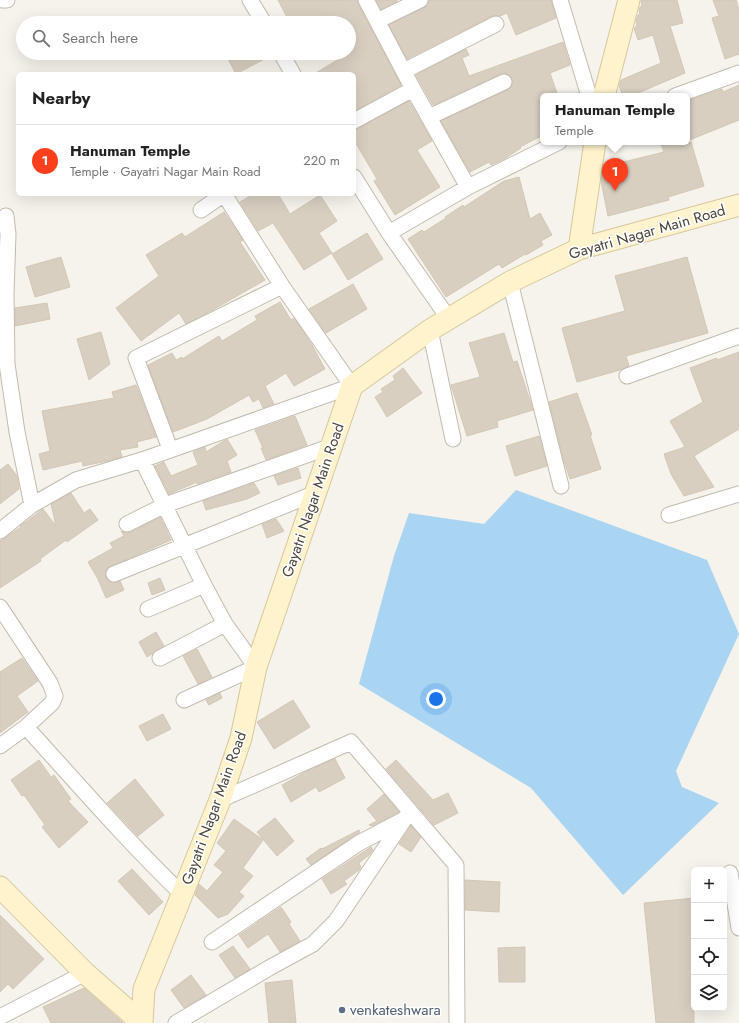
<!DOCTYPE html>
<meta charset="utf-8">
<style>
body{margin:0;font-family:Jost,sans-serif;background:#f2f2f2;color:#222}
.controls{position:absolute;right:12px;bottom:12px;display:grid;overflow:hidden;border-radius:6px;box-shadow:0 4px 16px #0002}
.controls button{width:36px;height:36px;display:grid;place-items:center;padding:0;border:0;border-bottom:1px solid #e0e0e0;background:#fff;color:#222;font:20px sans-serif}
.you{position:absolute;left:436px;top:699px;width:14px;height:14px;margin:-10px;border:3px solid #fff;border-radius:50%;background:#1a73e8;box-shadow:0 0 0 6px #1a73e833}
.badge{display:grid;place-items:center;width:26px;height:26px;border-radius:50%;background:#fc3f1d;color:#fff;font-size:13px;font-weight:700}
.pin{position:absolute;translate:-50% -33px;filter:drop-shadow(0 1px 2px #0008)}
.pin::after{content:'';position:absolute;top:21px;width:14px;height:12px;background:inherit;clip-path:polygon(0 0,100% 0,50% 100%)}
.popup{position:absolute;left:540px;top:93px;width:150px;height:52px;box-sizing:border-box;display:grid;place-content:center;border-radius:6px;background:#fff;filter:drop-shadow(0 1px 3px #0005);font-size:13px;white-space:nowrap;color:#767676}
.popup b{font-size:15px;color:#222}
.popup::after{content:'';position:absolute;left:50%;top:100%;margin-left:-8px;border:8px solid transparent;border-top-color:#fff}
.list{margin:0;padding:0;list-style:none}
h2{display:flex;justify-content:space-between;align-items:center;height:52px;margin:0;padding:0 16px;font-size:17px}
h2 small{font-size:13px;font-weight:400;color:#767676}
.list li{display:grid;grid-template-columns:26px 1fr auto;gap:12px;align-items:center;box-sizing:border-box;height:72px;padding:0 16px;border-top:1px solid #e0e0e0}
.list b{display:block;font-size:15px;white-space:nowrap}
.list p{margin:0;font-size:13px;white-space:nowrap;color:#767676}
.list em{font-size:13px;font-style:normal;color:#767676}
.icon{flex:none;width:22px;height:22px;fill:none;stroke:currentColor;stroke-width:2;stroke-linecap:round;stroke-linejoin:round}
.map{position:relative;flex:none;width:739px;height:1023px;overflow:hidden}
.search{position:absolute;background:#fff;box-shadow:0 4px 16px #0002;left:16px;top:16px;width:340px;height:44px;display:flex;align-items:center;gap:10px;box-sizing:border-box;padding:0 14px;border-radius:22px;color:#767676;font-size:15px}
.panel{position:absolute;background:#fff;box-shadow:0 4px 16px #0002;left:16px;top:72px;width:340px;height:124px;border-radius:6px}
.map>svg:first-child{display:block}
</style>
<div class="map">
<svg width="739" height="1023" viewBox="0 0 739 1023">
<rect width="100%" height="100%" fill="#f6f3ec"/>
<!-- water -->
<path fill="#a9d4f2" d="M516,490L707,560L739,634L676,771L682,787L719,803L623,895L531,788L359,684L394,556L409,513L484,524Z"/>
<!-- building -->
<path fill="#d8cfc1" stroke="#d3c7b4" d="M278,0H357L358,4L401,85L354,111V74H314L349,53V23H290Z
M376,0H397V1L381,9Z
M429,0H551L556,18L516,35L507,13L500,16H492L407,59L389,25L424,8L428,5Z
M641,0H677L683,23L670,26L685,73L631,96H623L619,86L621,80L661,63L653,35L638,40L634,28L637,26L636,21L638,15L640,14L639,11L640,7L642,6Z
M713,0H736L739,10V54L725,59L712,18L719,16Z
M563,42L570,65L550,73L558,96H543V135L520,147L521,148L504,159L491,165L489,162L470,172L441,121L508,90L511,87L513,83L512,78L509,75L505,73L500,74L433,105L416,75L466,49L469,55L462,58L469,76Z
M225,53H272V55L236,74Z
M739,85V120L687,141V101L722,89L723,92Z
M409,101L432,141L417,150L440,187L395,215L374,181L377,179L354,140V130L358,129Z
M660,142H691L704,186L668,197L669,200L608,216L601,181L603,167L664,152Z
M519,177L530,219L540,213L552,235L541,241L543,245L526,255L525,254L502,268L499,264L446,297L408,239L422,230L424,232L446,218L445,217L463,205L464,207L504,181Z
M254,194H278L290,214L320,195L337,221L319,233L332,253L304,270L273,223L258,231L240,202Z
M224,212L243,240L240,242L265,280L216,308L186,324L179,313L141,341L116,308L159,276L146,255L182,233L185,237Z
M367,233L383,259L348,280L332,254Z
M61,257L70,287L35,297L26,267Z
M687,257L708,333L626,356L629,366L620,370L577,382L562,328L625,311L615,276Z
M353,284L367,309L326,333L309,309Z
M280,302L291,320L294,318L312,345L325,369L294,386L286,373L265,386L274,404L263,408L259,399L253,402L249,395L207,419L173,432L148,365L172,353L176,360L182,357V359L219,336L222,341L257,320L255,316Z
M47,303L50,319L15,326V308Z
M101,332L110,364L89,380L77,339Z
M504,333L513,362L517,361L533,410L497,421L498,427L467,436L451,385L480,377L469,343Z
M739,352V429L694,456L714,487L684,496L671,474L664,454L685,447L670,421L703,402L690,368L717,358V360Z
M403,368L422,393L387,417L375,397L383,392L381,389L395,380L393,376Z
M136,385L156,437L137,442L138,447L120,450L122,457L107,461L83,466L82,461L43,470L39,454L50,451L42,411L114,398L112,392Z
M577,393L592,435H590L601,469L570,479L564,461L549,402Z
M295,416L307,445L266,460L261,448H263L255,430Z
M539,436L547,466L515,476L506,446Z
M227,439L237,455L227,461L231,472L197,484V482L169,494L155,466L164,462L171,476L198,465L193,452L205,447L206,452Z
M8,464L17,476L19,489L0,504V470Z
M298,468L301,478L278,485L274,476Z
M254,483L260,493L247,499L206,510L203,501Z
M71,493L84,513L90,509L98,520L67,542L66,540L40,559L41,561L0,588V541L21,527L20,526L26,522L43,509L56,526L51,504Z
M160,517L171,540L107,568L105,573L106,577L108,581L113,583L120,581L124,590L106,598L98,579L88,562L113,548L110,543L124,536L121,531L126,533L131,532Z
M276,519L284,531L267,538L262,524Z
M160,578L165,590L152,595L148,583Z
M156,632L164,646L147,657L139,642Z
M197,649L212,677L198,684L183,656Z
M22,658L38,681L17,696L28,712L0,733V672Z
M220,693L222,698L209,705L206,700Z
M293,700L310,727L274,749L257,722Z
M163,714L171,729L147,741L139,726Z
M335,759L345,778L319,792L316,787L291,802L282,785L311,769Z
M39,760L51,777L54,775L71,799L68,801L88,822L59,848L42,827L45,825L24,795L22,796L11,780Z
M396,760L433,800L448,793L458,813L434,825L386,769Z
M135,779L164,815L138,836L107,803Z
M384,794L399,812L372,826L369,825L377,821L367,809Z
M275,818L294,841L277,856L257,832Z
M234,819L263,840L243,868L253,876L239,892L244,896L228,914L218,918L195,895L199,884L207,891L223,872L214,865L226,851L217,843Z
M411,826L421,837L411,852L399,844Z
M359,830L360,832L311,865L306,859L321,848L322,849Z
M371,847L373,850L369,855L359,863L361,867L359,870L344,881L347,884L331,894L322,879Z
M132,869L163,902L149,915L118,881Z
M465,880L500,882L499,912L465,910Z
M694,898V1023H656L644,903Z
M281,907L291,922L289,924L300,941L280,952L268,934L248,948L239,935Z
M0,915L44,959L13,989L8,984L0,992Z
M233,946L250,969L235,978L219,955Z
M525,947V982H499L498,948Z
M191,975L206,995L184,1008L171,990Z
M292,980L296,1023H269L265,983Z
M84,988L121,1021L123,1023H51L43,1007Z"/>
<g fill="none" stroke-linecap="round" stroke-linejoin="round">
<!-- street casing -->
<g stroke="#c2bbae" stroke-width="17">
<path id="street" d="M3,0H7
M250,0L264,23
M366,0L413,89L468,187
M560,0L589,96
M377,21L420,0
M281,53L293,74
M404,71L496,24
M675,96L739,73
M429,117L504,82
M354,121L413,89
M354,177L389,233L449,319
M201,210L224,194
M6,216L8,234L6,294L7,364L17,432L32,505
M389,233L468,187L559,142
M510,282L561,486
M430,330L453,439
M627,376L739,336
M170,449L136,358L282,286
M142,460L204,585L225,624L256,667L184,700
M669,515L739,494
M127,524L165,505L332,446
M0,531L32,505L76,480L142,460L352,386L282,286L224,194
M114,574L316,493
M0,607L50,683L55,696L52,703L26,727
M148,609L204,585
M160,658L225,624
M0,746L26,727C77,783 127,841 182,894
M220,800L351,742L456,865L457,1023
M730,873L739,928
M212,942L359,843L403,820
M0,1017L85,973
M176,1023L269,968L313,944L336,921L410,811"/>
</g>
<!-- secondary casing -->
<g stroke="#d6c79b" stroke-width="23">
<path id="secondary" d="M604,96L629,0
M579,249L595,142
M0,887L85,973L142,1023
M142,1023L144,989L220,800L241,738L256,667L352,386L430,330L510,282L579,249L739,205"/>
</g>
<!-- street -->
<use href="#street" stroke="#fff" stroke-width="15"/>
<!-- secondary -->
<use href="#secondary" stroke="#fff3cd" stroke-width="21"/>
</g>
<!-- markers -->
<circle fill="#5c6f8a" stroke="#fff" stroke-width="1.5" cx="342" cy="1010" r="4"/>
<g text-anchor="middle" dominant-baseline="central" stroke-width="3" stroke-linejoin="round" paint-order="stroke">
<!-- street labels -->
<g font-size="15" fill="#4b4439" stroke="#fff">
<text transform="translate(647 232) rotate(-16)">Gayatri Nagar Main Road</text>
<text transform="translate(313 500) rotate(-71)">Gayatri Nagar Main Road</text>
<text transform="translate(214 808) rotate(-70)">Gayatri Nagar Main Road</text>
</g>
<!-- service labels -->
<g font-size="15" fill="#4e5e75" stroke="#fff" text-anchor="start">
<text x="350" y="1010">venkateshwara</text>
</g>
</g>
</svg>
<div class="controls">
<button>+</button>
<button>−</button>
<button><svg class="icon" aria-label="locate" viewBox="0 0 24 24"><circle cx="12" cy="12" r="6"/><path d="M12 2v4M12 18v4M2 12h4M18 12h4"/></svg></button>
<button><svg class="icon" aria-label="layers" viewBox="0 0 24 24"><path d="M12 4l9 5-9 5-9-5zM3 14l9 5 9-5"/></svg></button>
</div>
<div class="you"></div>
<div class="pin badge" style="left:615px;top:191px">1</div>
<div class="popup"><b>Hanuman Temple</b>Temple</div>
<div class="search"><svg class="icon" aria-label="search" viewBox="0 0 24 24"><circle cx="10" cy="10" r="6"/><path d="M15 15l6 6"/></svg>Search here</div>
<section class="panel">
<h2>Nearby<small></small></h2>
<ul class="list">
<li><span class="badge">1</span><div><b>Hanuman Temple</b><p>Temple · Gayatri Nagar Main Road</p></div><em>220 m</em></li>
</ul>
</section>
</div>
